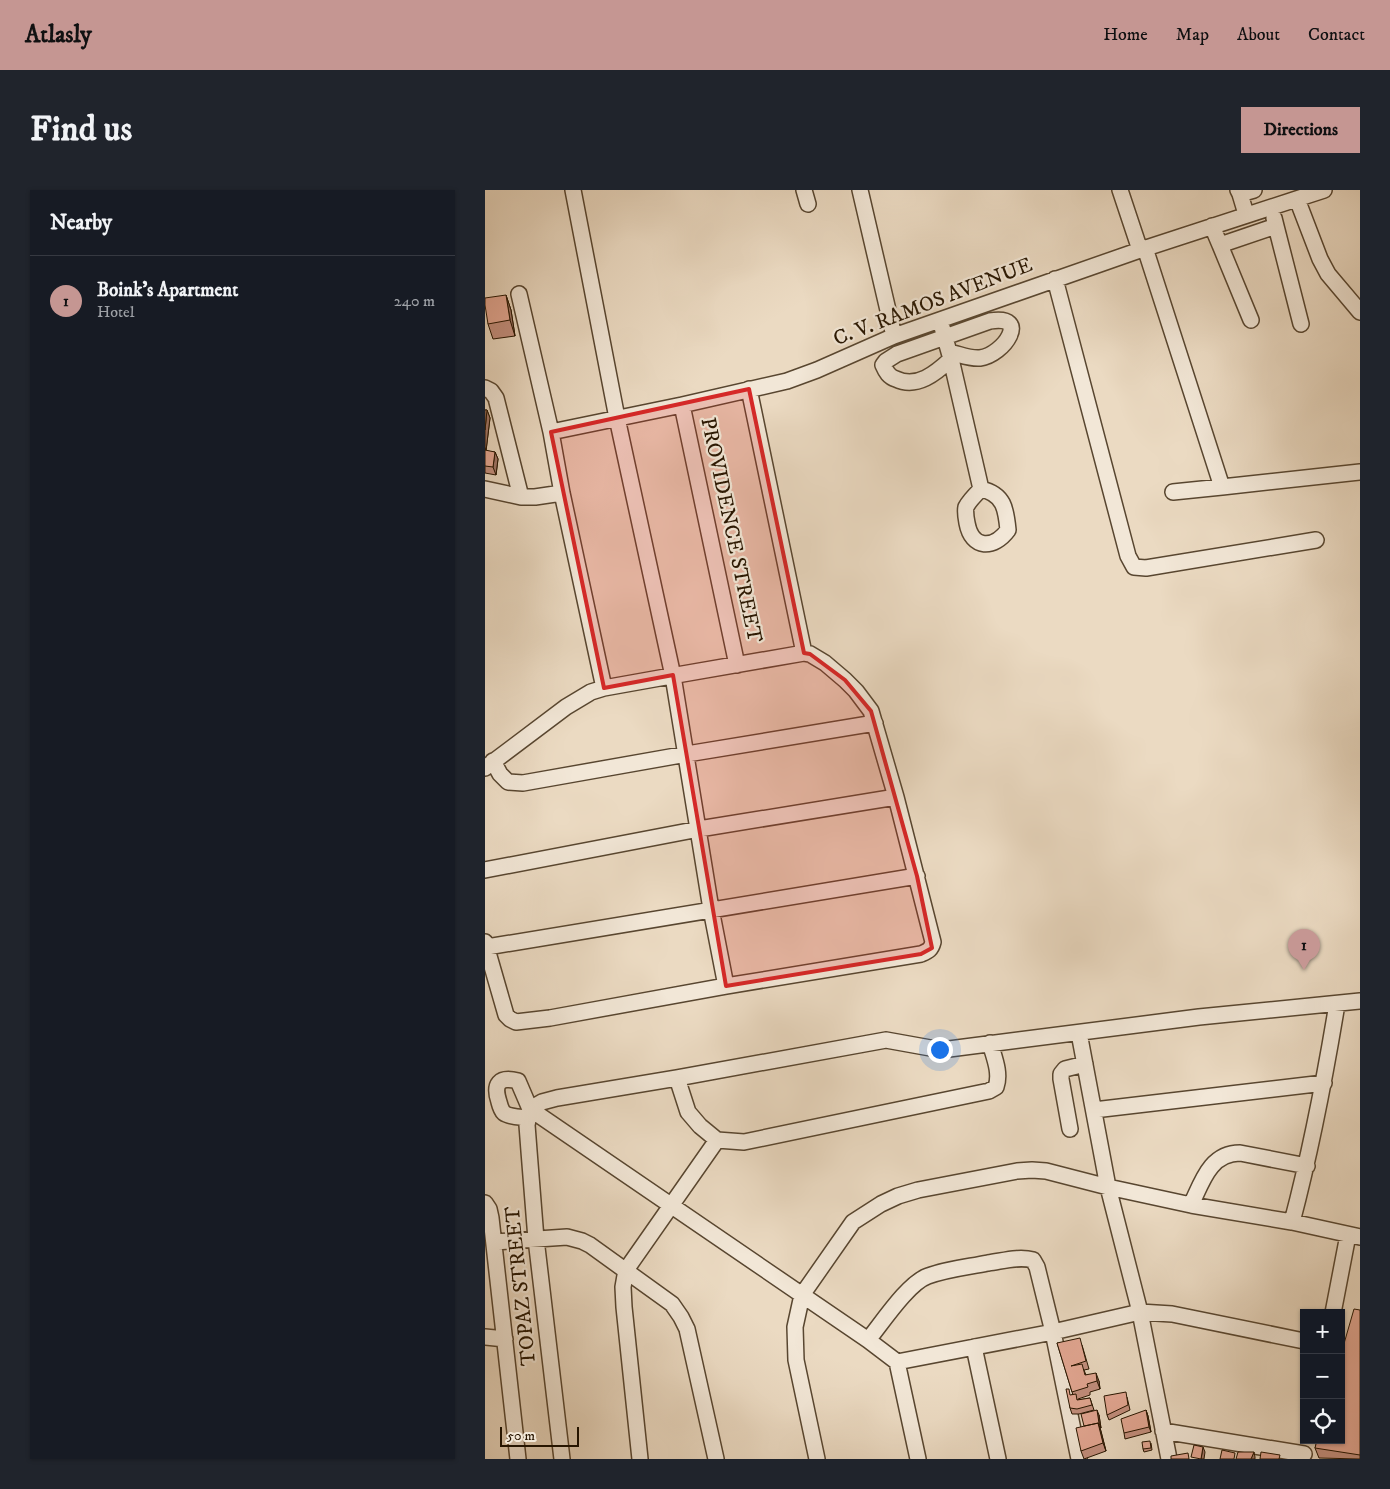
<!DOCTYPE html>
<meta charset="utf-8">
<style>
body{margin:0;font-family:"IM FELL DW Pica",serif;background:#20242c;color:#f1f3f6}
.controls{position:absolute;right:15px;bottom:15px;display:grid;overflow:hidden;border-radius:0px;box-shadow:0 1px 4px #0004}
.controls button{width:45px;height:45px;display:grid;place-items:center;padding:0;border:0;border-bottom:1px solid #363941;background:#171b24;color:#f1f3f6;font:25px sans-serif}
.scale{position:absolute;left:15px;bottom:12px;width:79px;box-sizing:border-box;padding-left:5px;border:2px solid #271500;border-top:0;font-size:14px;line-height:18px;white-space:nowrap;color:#271500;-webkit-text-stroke:4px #f2e7d7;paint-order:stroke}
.you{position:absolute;left:454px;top:859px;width:18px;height:18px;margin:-12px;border:4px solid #fff;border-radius:50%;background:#1a73e8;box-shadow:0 0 0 8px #1a73e833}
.badge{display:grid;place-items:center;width:32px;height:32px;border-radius:50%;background:#c59692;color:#111;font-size:16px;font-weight:700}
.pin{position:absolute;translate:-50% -41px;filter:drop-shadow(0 1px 2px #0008)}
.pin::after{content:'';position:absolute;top:26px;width:18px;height:15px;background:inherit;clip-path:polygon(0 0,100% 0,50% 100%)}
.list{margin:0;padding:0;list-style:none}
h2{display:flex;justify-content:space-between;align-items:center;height:65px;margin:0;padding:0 20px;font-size:21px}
h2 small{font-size:16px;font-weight:400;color:#9ea1a6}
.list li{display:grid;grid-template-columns:32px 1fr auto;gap:15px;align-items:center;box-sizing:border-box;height:90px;padding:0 20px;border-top:1px solid #363941}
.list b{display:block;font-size:19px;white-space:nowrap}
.list p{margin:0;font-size:16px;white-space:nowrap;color:#9ea1a6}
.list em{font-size:16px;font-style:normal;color:#9ea1a6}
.icon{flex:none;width:28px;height:28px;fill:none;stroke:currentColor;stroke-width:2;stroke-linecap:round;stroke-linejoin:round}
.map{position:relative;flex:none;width:875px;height:1269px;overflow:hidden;border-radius:0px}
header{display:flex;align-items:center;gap:30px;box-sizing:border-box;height:70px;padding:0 25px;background:#c59692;color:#111}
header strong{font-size:24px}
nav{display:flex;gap:28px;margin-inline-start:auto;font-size:18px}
.intro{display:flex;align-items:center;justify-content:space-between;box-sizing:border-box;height:120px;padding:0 30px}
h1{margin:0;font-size:35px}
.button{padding:12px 22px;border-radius:0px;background:#c59692;color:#111;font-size:18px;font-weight:700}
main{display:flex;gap:30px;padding:0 30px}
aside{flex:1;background:#171b24;border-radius:0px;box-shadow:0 1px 4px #0004}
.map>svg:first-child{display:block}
</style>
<header>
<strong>Atlasly</strong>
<nav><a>Home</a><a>Map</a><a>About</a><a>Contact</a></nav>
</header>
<div class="intro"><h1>Find us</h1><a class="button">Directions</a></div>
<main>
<aside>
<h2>Nearby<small></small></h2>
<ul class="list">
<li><span class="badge">1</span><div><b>Boink's Apartment</b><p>Hotel</p></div><em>240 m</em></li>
</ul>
</aside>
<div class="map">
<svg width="875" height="1269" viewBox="0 0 875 1269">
<rect width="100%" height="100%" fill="#ebdac2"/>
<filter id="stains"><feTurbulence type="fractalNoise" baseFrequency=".004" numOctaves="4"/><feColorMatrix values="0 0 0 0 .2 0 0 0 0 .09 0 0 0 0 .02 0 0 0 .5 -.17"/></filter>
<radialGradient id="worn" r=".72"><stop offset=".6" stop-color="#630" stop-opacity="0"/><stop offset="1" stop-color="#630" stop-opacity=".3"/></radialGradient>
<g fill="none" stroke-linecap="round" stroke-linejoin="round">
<!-- minor casing -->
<g stroke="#584630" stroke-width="18">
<path id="minor" d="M88,0L132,228L188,486L226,719L241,796
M319,0L323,14
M375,0L409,146
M635,0L655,60
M753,0L755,4L769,0
M755,4L761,24
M812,9L835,69L843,84L875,122
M727,36L735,55L791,36L789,28
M791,36L816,134
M735,55L766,130
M660,58L737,297L875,282
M570,89L643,366L649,377L661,378L831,350
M34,104L66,242L77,303L119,498
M455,130L466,169L496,299C491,304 484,311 481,317C480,322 481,328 482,333C487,360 509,359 523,340C521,319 519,304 496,299
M464,162C474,164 485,169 495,168C519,165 546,124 505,131L412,164L401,171L398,175C401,182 404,187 411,189C432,199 451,183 466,169
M0,198L6,201L11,208L36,307
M264,199L319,463
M197,215L252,475
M66,242L197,215L302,191L332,180L409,146L655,60L839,0
M0,299L36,307H50L77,303
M688,302L737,297
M8,571L15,584L23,592L38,593L202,564L390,533
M0,578L81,517L106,502L119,498L186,486L319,463L325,464L340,473L360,490L371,501L386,521L411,607L448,752C446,760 443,761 436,764L241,796L65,828L31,832L25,829L21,825L0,752
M0,680L214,639L411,607
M2,757L432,686
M594,843L623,997L655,1122L684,1269
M192,888L203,922L215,936L232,950L259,952L504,901L511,897C516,883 509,867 505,853
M45,919L57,912L72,908L192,888L401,850L451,859H464L714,827L875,811
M45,919L42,935L44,961L51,1049L77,1269
M609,920L839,893
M43,928C36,927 24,927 19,923C16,920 15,916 14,912C8,894 14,886 33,891L45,919L383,1150L412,1172L433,1269
M585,939L576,889V884L580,879L600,874
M0,1013L4,1019L6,1028L33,1269
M706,1015C717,992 725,963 755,963L822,976
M807,1032C826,960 840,887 852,814
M9,1052L82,1047L97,1051L105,1055L187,1114L196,1127L202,1139L231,1269
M848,1123L863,1045
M0,1147L20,1149
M383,1150C397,1133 423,1093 443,1086C462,1079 483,1077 503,1073C518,1071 534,1066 548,1070L552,1077L568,1142L594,1269
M489,1157L513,1269
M412,1172L568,1142L655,1122L687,1124L819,1151
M678,1241L819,1264
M155,1269L139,1117L138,1097L141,1080L232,950
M332,1269L311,1170L310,1137L317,1105L368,1032L396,1014L413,1006L433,1000L532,981L547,980L561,981L623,997L706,1015L807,1032L875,1047"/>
</g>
<!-- minor -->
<use href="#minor" stroke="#f2e7d7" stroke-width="15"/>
</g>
<!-- wall -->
<path fill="#c4907f" stroke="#271500" d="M21,105L26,120L30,146L8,149L3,134Z
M0,220H2L5,228L1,261L10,262L13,269L11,285L0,283Z
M875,1120V1269L834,1268L830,1258Z
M572,1153L597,1155L604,1179L599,1180L601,1185L614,1191L615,1199L605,1202V1205L593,1209V1210L605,1208L609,1220L594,1224H587L585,1218L586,1205H588Z
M642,1207L645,1220L624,1230L622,1225Z
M661,1220L663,1226L666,1242L640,1249L639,1243Z
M614,1225L616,1238H615L621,1261L599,1269L596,1261Z
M666,1253L667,1260L659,1262L658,1259Z"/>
<!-- shaded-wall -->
<path fill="#a07668" stroke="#271500" d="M21,105L26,120L30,146L25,130Z
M2,220L5,228L1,261L0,257V240Z
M10,262L13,269L11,285L8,277Z
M611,1183L614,1191L615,1199L612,1191Z
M612,1220L614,1225L616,1238L614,1233Z
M661,1220L663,1226L666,1242L664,1237Z
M613,1233L616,1241L621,1261L618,1253Z
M718,1257L720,1262L719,1269H716Z
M769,1262L770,1267V1269H766Z"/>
<!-- building -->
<path fill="#e4a894" stroke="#271500" d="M21,105L25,130L3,134L0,115V108Z
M0,220H2L0,240Z
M0,260L10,262L8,277L0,276Z
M869,1119L875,1120V1265L830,1258L832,1250H856V1164Z
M595,1148L601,1171L586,1176L597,1174L600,1185L611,1183L612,1191L602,1194L603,1197L587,1202L572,1153Z
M581,1199H584L585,1205L591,1204L592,1210L605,1208L607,1215L592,1219L585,1218Z
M641,1202L643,1215L622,1225L619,1206Z
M612,1220L614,1233L599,1236L596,1224Z
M661,1220L664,1237L639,1243L636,1229Z
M613,1233L618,1253L596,1261L591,1238Z
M665,1251L666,1258L658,1259L657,1252Z
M709,1255L718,1257L716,1269L706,1267Z
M737,1260L750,1263L749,1269H735Z
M753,1262H769L766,1269H751Z
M776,1262L795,1265L794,1269H775Z
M703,1263L704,1269H686V1266Z"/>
<!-- marked area -->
<path fill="#d62828" fill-opacity="0.2" stroke="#d62828" stroke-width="4" stroke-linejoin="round" d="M264,199L319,463L325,464L360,490L386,521L432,686L447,758L436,764L241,796L188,485L119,498L66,242Z"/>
<g text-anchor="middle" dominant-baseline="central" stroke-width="4.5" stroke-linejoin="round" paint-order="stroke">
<!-- street labels -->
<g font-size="21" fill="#271500" stroke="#f2e7d7">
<text transform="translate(448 112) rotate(-21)">C. V. RAMOS AVENUE</text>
<text transform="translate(246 340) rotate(78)">PROVIDENCE STREET</text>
<text transform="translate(36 1096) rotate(-96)">TOPAZ STREET</text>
</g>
</g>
<rect width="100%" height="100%" filter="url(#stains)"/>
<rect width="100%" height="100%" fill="url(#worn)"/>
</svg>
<div class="controls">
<button>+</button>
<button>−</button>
<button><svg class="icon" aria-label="locate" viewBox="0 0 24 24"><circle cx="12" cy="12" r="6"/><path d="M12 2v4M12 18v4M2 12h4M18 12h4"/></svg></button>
</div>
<div class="scale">50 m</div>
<div class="you"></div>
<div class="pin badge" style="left:819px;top:780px">1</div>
</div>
</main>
